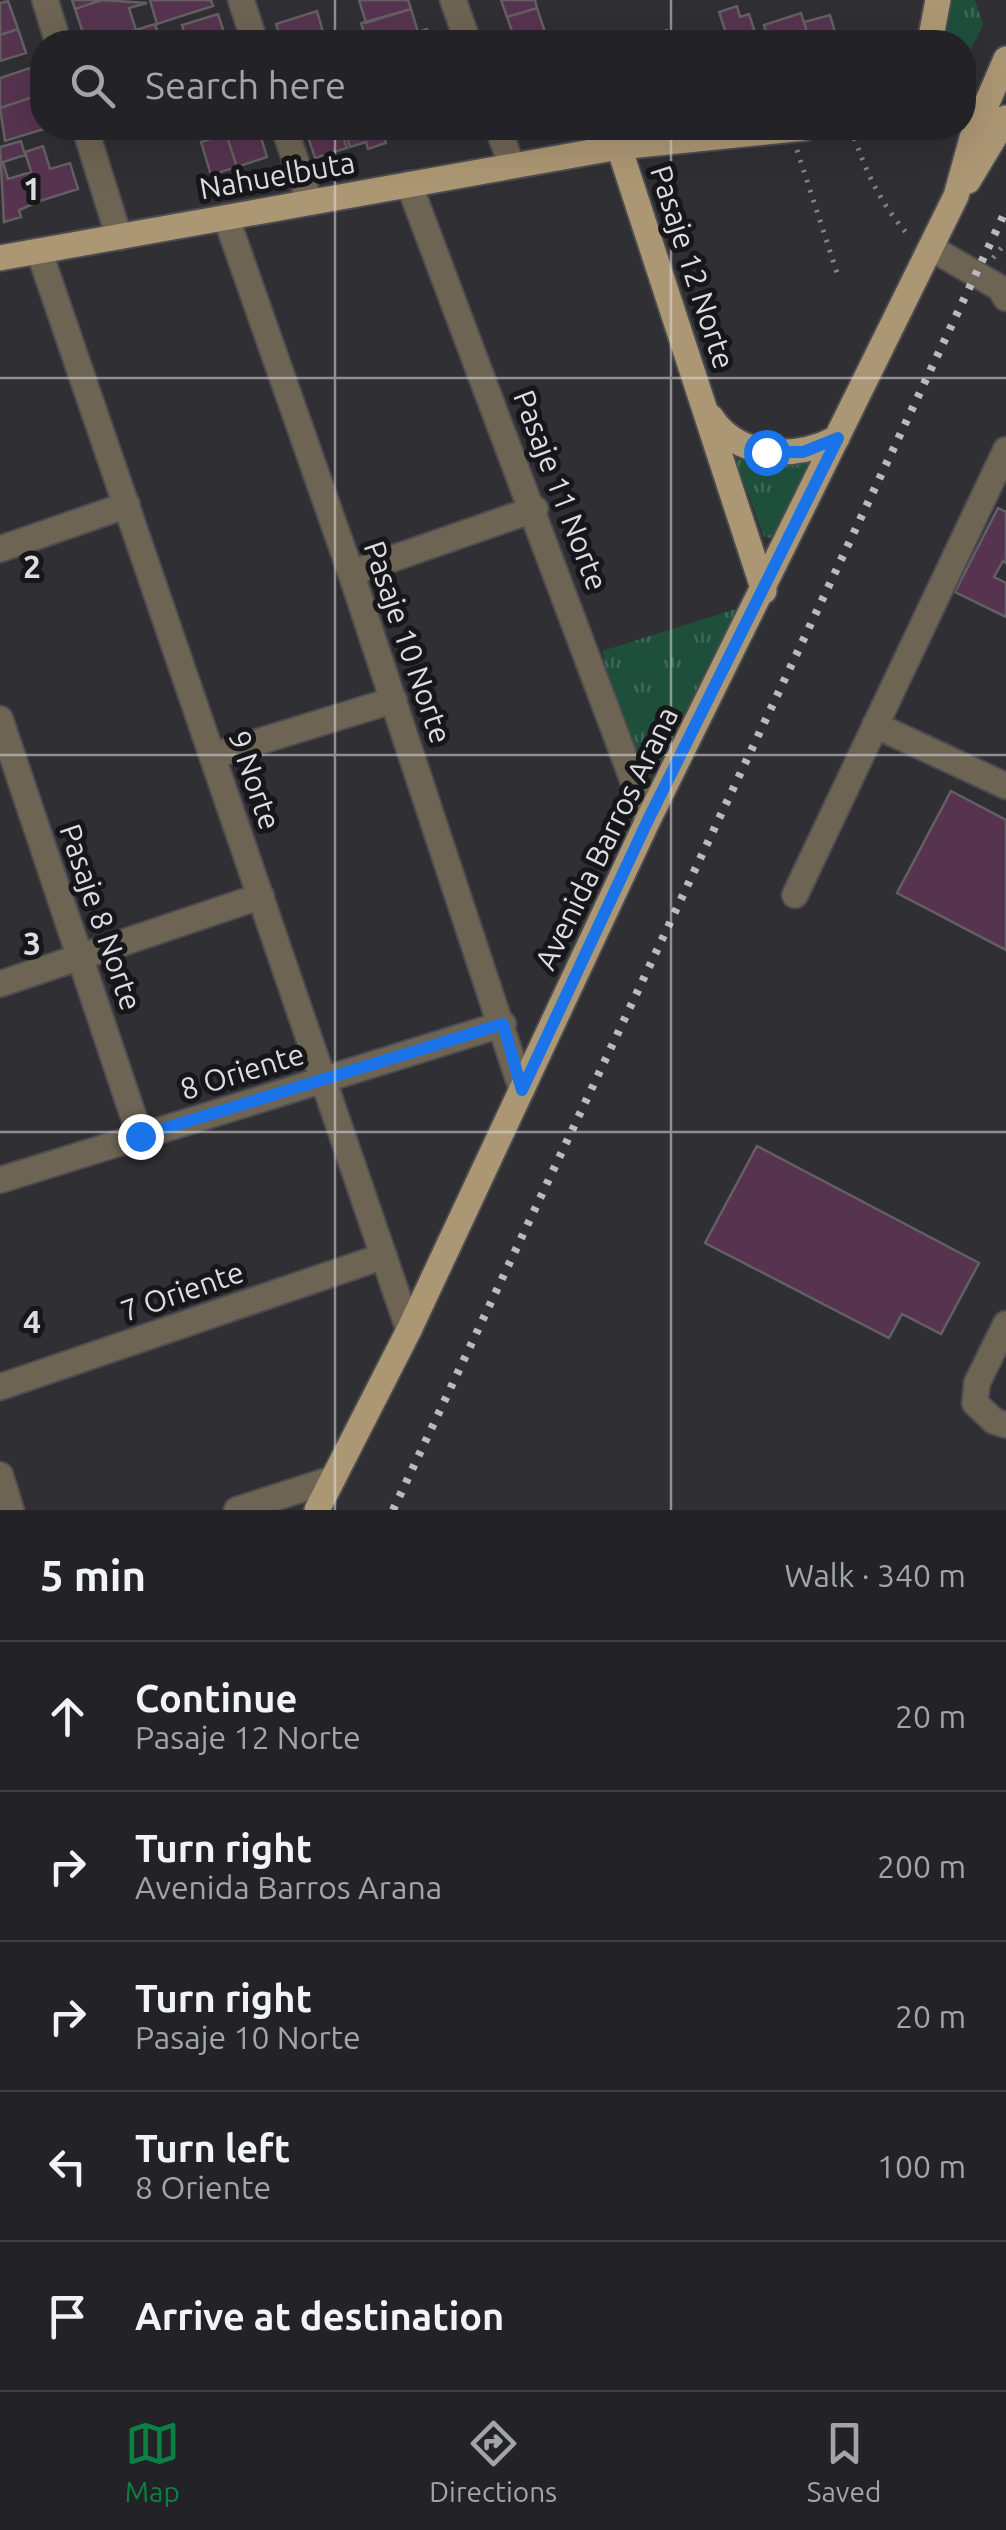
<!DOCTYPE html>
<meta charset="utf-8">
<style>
body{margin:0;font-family:Ubuntu,sans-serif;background:#2f2f33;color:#f1f3f6}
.stop{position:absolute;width:30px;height:30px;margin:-22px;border:8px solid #1a73e8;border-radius:50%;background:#fff}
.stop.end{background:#1a73e8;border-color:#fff;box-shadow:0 2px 10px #0008}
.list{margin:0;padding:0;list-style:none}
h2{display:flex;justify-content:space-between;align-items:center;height:130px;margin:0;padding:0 40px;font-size:42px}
h2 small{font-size:32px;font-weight:400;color:#a3a4a7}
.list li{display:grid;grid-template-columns:65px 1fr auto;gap:30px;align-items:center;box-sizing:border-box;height:150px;padding:0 40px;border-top:2px solid #404044}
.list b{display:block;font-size:38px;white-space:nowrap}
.list p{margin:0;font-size:32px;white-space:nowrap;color:#a3a4a7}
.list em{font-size:32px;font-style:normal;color:#a3a4a7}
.icon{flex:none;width:55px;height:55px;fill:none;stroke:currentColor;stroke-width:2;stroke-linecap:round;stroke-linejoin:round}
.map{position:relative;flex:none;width:1006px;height:1510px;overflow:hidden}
.search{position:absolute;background:#232327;box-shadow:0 10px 40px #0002;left:30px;right:30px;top:30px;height:110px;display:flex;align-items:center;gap:25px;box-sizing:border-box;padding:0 35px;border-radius:40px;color:#a3a4a7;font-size:38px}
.sheet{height:880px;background:#232327}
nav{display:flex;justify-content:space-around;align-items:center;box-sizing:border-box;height:140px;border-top:2px solid #404044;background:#232327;font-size:28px;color:#a3a4a7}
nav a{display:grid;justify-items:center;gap:5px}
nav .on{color:#0b8043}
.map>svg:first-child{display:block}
</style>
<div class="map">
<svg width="1006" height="1510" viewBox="0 0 1006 1510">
<defs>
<pattern id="grass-tufts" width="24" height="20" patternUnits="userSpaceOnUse" patternTransform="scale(2.5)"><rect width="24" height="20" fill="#1e4f3b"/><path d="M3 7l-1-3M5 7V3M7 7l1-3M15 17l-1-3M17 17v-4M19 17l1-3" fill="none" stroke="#3e6857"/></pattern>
</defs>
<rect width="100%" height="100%" fill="#2f2f34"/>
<!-- grass -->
<path fill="url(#grass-tufts)" d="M943,0H975L983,25L964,64V42H939Z
M735,458L792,465L815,458L774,538L764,537Z
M739,608L663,763L651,775L633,768L602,651Z"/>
<!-- building -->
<path fill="#56344f" stroke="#645f63" stroke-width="2.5" d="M72,0H102L75,9Z
M102,0L147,3L129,8L136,30L86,42L75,9Z
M150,0H211L213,6L157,24Z
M359,0H408L411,9L366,23Z
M501,0H535L537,8L507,17Z
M8,1L18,29L0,35V3Z
M737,6L740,17L749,14L758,42H729L719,12Z
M537,8L546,35L516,42L507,17Z
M411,9L418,32L427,29L431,42H367L361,23Z
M317,11L325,39L282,42L276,24Z
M801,13L810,42H769L764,25Z
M218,14L227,42H172L186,38L182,25Z
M830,15L838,42H810L804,22Z
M155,24L159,36L141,42H97Z
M18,29L26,53L0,61V35Z
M667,30L671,42H642L641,38Z
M30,68L39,95L0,108V78Z
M39,95L42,128H47L5,141L0,108Z
M224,128H258L267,157L237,167Z
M305,128H340L347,148L315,158Z
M344,128H381L386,143L368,149L366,142L350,147Z
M226,134L237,167L211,175L201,142Z
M21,141L25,155L3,162L8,179L31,172L40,201L19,210L21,217L4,222L0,147Z
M43,146L50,169L70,163L78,189L40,201L25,152Z
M998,508L1006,512V563L1003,561L994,577L1006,583V617L955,592Z
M951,791L1006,820V950L897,893Z
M757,1146L979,1263L941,1334L902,1314L889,1338L705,1243Z"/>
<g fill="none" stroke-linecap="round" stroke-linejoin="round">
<!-- minor casing -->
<g stroke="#4b4b50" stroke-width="29">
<path id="minor" d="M45,0L58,42
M241,0L255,42
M453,0L468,42
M85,128L119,237
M284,128L310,202
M498,128L512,166
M409,184L648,820
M226,217L351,573L522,1090
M931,248L1000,288L1006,298
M39,251L409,1330
M0,549L127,505
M351,573L535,509
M0,719L140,1136
M875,725L1006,786
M212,756L394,700
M795,895L1006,450
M0,984L261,896
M0,1180L503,1024
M1006,1324L977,1383L975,1403L994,1421L1006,1425
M0,1387L384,1256
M0,1475L11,1510
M237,1510L333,1479"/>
</g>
<!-- major casing -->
<g stroke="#4b4b50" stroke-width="29">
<path id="major" d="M930,42L938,0
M619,147L764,591
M968,181L1006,118
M0,258L619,147L804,128
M711,417C739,460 797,459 837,438
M317,1510L409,1330L648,820L956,196L972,138L1006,59"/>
</g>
<!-- path -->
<path stroke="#838387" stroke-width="5" stroke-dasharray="2.5 8" stroke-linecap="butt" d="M851,128C865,170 880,204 910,237
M549,132L570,128
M797,150L839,279
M993,258L1006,242"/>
<!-- minor -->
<use href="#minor" stroke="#6e6453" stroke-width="25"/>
<!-- major -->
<use href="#major" stroke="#ac9774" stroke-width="25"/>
<!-- rail -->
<path stroke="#bbbbbf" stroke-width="8" stroke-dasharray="5 10" stroke-linecap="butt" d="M393,1510L1006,210"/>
</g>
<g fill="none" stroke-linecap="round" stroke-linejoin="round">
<!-- route -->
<path stroke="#1a73e8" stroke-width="12" d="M140,1136L503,1024L522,1090L648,820L838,438L803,452H766"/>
</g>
<!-- grid -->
<path fill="none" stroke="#dddde1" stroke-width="2.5" stroke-opacity="0.55" d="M335,0V42M671,0V42M335,128V1510M671,128V1510M0,378H1006M0,755H1006M0,1132H1006"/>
<g text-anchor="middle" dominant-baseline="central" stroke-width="10" stroke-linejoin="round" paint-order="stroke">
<!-- street labels -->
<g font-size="30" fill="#dddde1" stroke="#17171a">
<text transform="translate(277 175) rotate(-10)">Nahuelbuta</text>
<text transform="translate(693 267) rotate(72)">Pasaje 12 Norte</text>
<text transform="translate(561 490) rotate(69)">Pasaje 11 Norte</text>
<text transform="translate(408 642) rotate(71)">Pasaje 10 Norte</text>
<text transform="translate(255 780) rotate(71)">9 Norte</text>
<text transform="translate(606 838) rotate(-64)">Avenida Barros Arana</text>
<text transform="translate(101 917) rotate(71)">Pasaje 8 Norte</text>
<text transform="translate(242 1071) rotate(-17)">8 Oriente</text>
<text transform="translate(182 1291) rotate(-19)">7 Oriente</text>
</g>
</g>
<g font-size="32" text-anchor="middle" font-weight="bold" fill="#dddde1" stroke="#17171a" stroke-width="10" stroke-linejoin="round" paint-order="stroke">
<text x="32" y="200">1</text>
<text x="32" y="578">2</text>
<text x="32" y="955">3</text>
<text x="32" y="1333">4</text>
</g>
</svg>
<div class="stop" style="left:766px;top:452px"></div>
<div class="stop end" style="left:140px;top:1136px"></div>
<div class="search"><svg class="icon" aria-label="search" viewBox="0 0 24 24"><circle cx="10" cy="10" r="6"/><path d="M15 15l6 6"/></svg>Search here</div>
</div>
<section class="sheet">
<h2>5 min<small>Walk · 340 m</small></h2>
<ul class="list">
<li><svg class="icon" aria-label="ahead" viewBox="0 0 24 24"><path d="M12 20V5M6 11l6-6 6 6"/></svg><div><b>Continue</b><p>Pasaje 12 Norte</p></div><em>20 m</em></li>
<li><svg class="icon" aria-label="right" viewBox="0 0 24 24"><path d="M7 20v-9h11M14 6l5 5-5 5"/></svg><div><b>Turn right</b><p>Avenida Barros Arana</p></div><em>200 m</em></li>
<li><svg class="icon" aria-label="right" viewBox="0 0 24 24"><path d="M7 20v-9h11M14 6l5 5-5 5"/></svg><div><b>Turn right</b><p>Pasaje 10 Norte</p></div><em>20 m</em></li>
<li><svg class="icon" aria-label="left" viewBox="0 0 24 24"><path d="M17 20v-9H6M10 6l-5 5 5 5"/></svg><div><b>Turn left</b><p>8 Oriente</p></div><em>100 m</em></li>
<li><svg class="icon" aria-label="arrive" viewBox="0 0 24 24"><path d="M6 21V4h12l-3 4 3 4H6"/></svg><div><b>Arrive at destination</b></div></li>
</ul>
</section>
<nav>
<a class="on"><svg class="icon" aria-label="map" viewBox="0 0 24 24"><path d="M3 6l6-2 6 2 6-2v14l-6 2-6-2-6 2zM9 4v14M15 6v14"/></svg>Map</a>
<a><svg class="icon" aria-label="directions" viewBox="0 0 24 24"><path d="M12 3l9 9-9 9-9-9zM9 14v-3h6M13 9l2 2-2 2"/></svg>Directions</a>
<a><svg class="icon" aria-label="saved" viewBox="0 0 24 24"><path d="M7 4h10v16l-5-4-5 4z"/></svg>Saved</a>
</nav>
